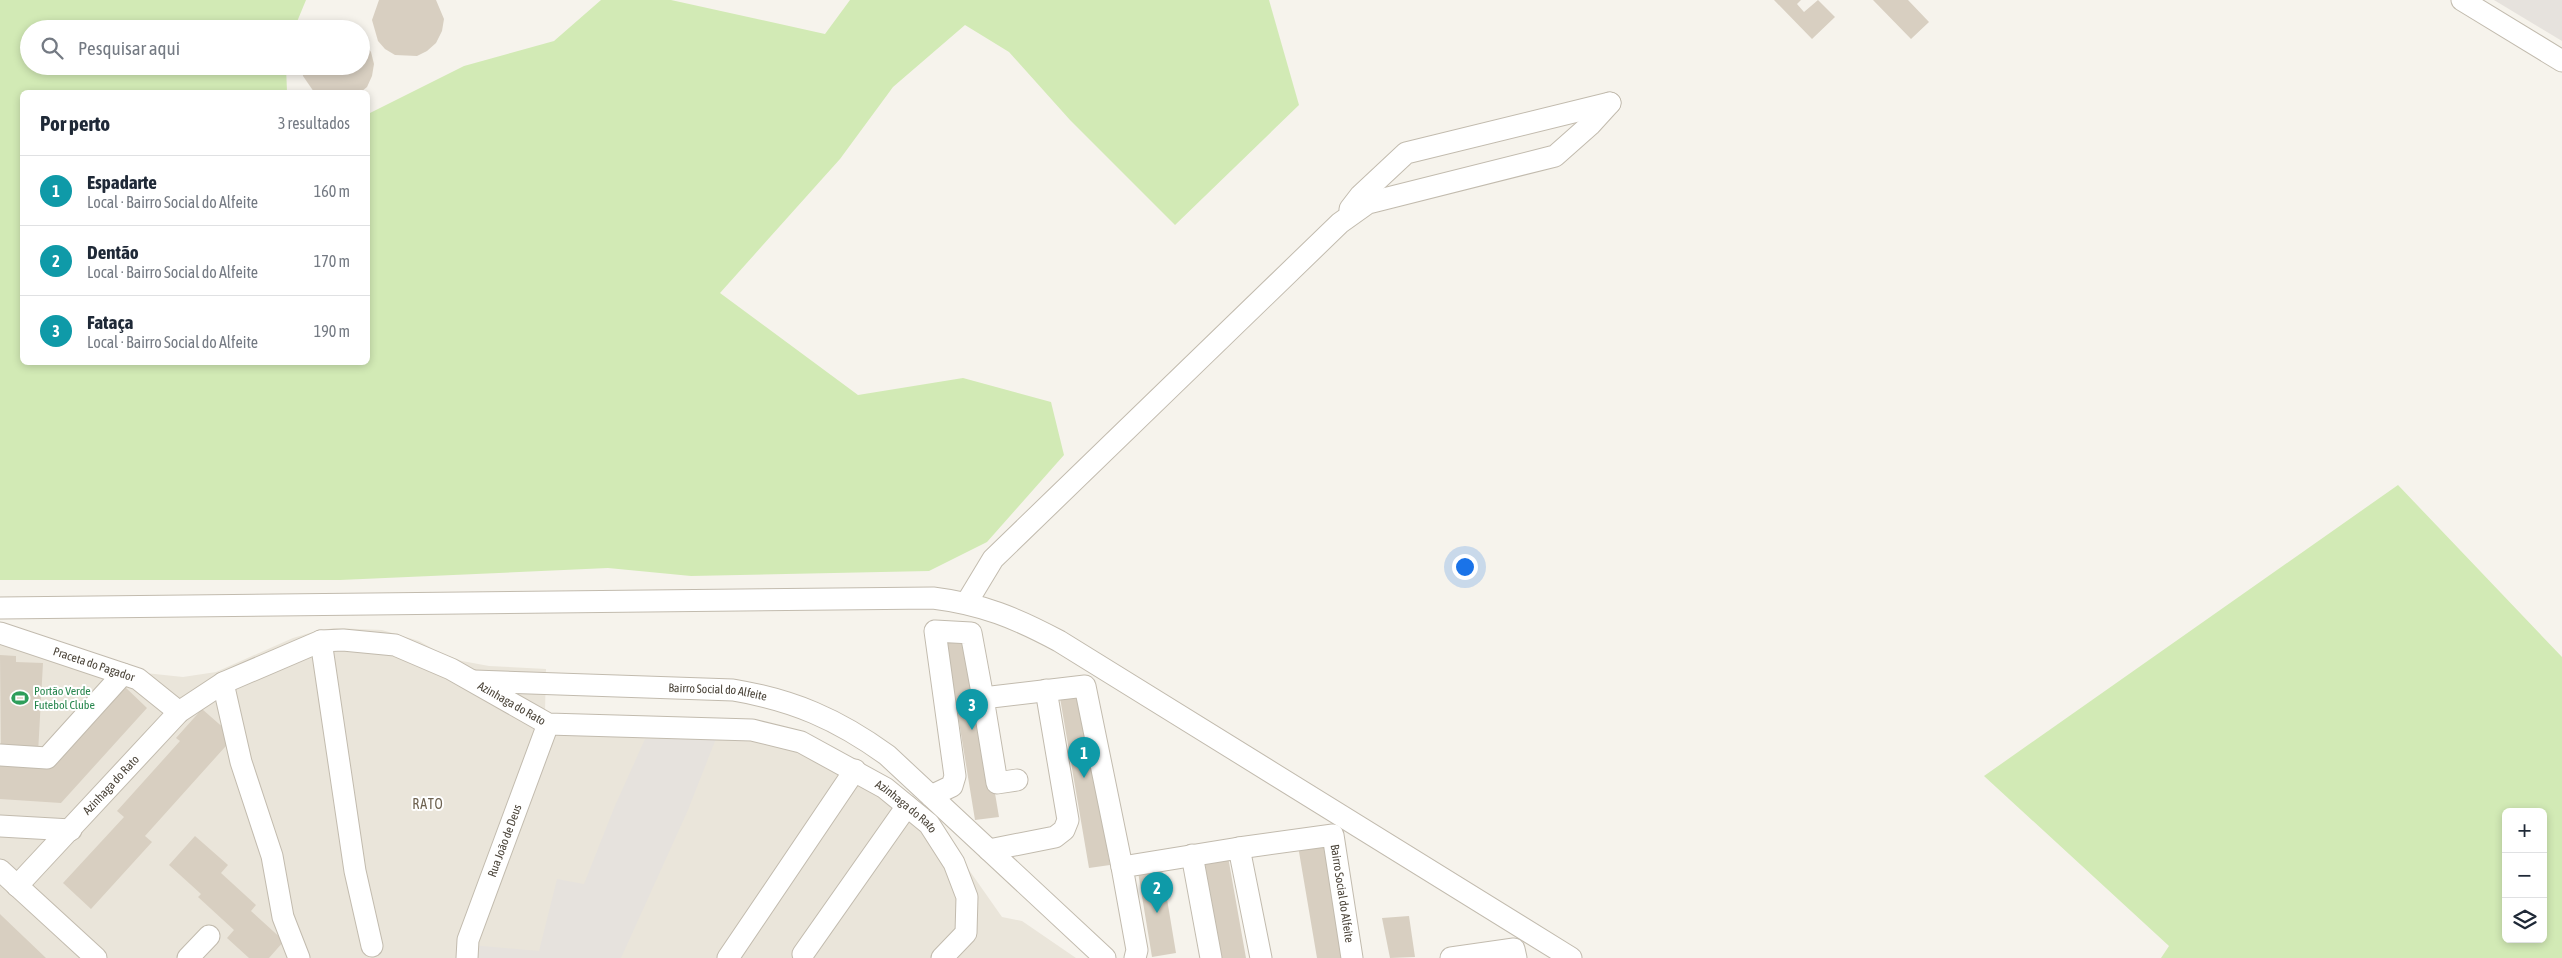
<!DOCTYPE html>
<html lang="pt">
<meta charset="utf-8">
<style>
body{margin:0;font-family:"Asap Condensed",sans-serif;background:#f6f6f7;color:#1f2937}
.controls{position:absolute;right:15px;bottom:15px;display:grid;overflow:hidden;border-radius:8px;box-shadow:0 2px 8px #0003}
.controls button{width:45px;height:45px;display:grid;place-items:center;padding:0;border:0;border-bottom:1px solid #e0e1e3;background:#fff;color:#1f2937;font:25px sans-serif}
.you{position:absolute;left:1464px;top:566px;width:18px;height:18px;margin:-12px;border:4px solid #fff;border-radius:50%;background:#1a73e8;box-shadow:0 0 0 8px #1a73e833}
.badge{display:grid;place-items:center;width:32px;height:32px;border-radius:50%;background:#1a73e8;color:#fff;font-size:16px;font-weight:700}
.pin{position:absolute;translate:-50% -41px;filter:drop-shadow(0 1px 2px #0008)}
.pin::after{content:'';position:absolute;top:26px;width:18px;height:15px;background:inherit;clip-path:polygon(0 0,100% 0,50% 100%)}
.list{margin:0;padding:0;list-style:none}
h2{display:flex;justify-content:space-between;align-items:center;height:65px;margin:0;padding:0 20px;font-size:21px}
h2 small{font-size:16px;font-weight:400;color:#747a83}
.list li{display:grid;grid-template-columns:32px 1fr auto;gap:15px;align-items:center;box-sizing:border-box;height:70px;padding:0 20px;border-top:1px solid #e0e1e3}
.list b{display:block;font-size:19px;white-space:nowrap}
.list p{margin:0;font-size:16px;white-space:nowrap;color:#747a83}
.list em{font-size:16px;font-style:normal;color:#747a83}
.icon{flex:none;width:28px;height:28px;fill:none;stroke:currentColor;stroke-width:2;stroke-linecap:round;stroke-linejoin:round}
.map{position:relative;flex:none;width:2562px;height:958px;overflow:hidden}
.search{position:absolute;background:#fff;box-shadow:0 2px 8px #0003;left:20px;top:20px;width:350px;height:55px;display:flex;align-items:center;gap:12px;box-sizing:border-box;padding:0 18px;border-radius:28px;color:#747a83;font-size:19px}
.panel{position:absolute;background:#fff;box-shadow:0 2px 8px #0003;left:20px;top:90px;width:350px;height:275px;border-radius:8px}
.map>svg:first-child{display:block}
</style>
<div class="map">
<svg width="2562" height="958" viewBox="0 0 2562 958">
<rect width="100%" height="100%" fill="#f6f3ec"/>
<!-- residential -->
<path fill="#eae5da" d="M0,625L136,672L183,677L216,672L293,638L313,632L334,628L382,630L419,641L440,653L462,661L489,666L546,669L545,712L555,716L806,737L833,747L879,774L936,823L1002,917L1022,921L1076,958H0Z"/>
<!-- industrial -->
<path fill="#e6e2dd" d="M2494,0H2562V41Z
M717,736L688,810L621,958H471V945L539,951L557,879L584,884L614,808L645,739Z"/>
<!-- green -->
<path fill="#d2eab5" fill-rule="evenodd" d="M0,0H306L294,29H29V66H286L287,92H22V362H368V114L464,66L554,41L601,0H671L825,34L850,0H1269L1299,105L1175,225L1070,120L1009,52L965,25L893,87L840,159L720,293L858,395L963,378L1051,402L1064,455L987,542L929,571L691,576L608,568L340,580H0Z
M2398,485L2562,657V958H2161L2169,946L1984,776ZM2506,812H2543V939H2506Z"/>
<!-- building -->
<path fill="#d8cfc1" d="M379,0H436L444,19L442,31L436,43L427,51L417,56L395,55L385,49L378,41L372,20Z
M1774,0H1801L1797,4L1804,12L1818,0L1835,17L1812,39Z
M1873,0H1908L1929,22L1911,39Z
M361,39L371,52L374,64L372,76L367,87L361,92H314L303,76L302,66H361Z
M969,639L999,817L975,820L946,642Z
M0,655L16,656V662L43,663L38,753L1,751Z
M124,686L147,708L61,803L0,799V764L49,766Z
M1080,689L1110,865L1089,868L1059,692Z
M202,709L234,737L145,836L152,842L91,909L63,883L124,817L117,811L180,741L176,738Z
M195,836L228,865L221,873L256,905L251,911L284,941L269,958H249L227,938L234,930L198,897L201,894L169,865Z
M1323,843L1344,958H1317L1298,846Z
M1227,851L1246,958H1220L1203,855Z
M1162,869L1176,953L1152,957L1138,872Z
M0,914L2,916L46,958H0Z
M1409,916L1415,957L1390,958L1382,918Z"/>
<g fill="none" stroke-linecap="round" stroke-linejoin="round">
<!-- minor casing -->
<g stroke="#c2bbae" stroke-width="23">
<g id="minor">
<path d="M2462,0L2562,61"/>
<path d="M1350,209L1360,196L1406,153L1610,103"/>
<path d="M967,602L993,559L1340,223L1368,203L1555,156L1590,125L1610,103"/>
<path d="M0,608L933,598C982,604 1016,618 1059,641L1571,958"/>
<path id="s1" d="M0,633L138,679L179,712"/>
<path d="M321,641L355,871L372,946"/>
<path id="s2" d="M474,681L733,690C793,700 837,719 887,755L1105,958"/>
<path d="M223,683L241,762L272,856L283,917L299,958"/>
<path d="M0,755L47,758L123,674"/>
<path d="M1017,780L997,783L983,698L1085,686L1122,867"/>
<path d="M931,796L952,786L955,776L935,631L971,633L983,698"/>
<path d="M0,826L71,830"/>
<path id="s3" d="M1239,848L1333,835L1352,958"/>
<path d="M989,850L1055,837L1064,830L1068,820L1046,690"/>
<path d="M1192,855L1211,958"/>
<path d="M0,870L96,958"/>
<path id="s4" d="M17,886L179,712L223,683L321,641L343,640L395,645L451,669L548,724L752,730L801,742L885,788L929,824L954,863L967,897L966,933L942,958"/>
<path d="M803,954L907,806"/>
<path d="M188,958L209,936"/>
<path id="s5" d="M467,958L468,940L548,724"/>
<path d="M728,958L855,770"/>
<path d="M1135,958L1137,950L1122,867L1239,848L1261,958"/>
<path d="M1451,958L1514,949L1516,958"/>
</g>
</g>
<!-- minor -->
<use href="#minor" stroke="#fff" stroke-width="21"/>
</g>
<!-- icons -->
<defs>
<g id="stadium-bare" transform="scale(1.35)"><path d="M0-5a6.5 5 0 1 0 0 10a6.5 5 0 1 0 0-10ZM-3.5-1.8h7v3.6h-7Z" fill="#2e9e5b" stroke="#fff" stroke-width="2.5" paint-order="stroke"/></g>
</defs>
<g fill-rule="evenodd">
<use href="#stadium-bare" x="20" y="698"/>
</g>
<g text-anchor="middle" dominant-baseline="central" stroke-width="4" stroke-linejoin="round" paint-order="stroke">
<!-- street labels -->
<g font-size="12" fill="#4b4439" stroke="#fff">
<text stroke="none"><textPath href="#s1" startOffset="99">Praceta do Pagador</textPath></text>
<text stroke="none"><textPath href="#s2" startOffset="244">Bairro Social do Alfeite</textPath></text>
<text stroke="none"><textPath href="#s4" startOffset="602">Azinhaga do Rato</textPath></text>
<text stroke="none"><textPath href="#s4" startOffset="138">Azinhaga do Rato</textPath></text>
<text stroke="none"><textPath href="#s4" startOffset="1022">Azinhaga do Rato</textPath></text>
<text stroke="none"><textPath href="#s5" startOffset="124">Rua João de Deus</textPath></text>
<text stroke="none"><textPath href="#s3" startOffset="154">Bairro Social do Alfeite</textPath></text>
</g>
<!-- leisure labels -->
<g font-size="12" fill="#27864d" stroke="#fff" text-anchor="start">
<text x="34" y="691">Portão Verde<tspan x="34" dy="14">Futebol Clube</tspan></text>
</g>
<!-- neighbourhood labels -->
<g font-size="14" letter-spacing="1" fill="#6e6250" stroke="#fff">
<text x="428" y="804">RATO</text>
</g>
</g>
</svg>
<div class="controls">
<button>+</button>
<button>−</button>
<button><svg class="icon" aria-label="layers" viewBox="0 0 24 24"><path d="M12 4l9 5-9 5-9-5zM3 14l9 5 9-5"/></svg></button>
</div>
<div class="you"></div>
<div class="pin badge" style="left:1084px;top:778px;background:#0f9aa8">1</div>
<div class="pin badge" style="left:1157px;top:913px;background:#0f9aa8">2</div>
<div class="pin badge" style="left:972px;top:730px;background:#0f9aa8">3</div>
<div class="search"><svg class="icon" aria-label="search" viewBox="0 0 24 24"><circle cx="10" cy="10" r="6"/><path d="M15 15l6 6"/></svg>Pesquisar aqui</div>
<section class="panel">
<h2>Por perto<small>3 resultados</small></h2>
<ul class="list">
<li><span class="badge" style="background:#0f9aa8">1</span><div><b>Espadarte</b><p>Local · Bairro Social do Alfeite</p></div><em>160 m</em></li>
<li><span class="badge" style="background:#0f9aa8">2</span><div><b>Dentão</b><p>Local · Bairro Social do Alfeite</p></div><em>170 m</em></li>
<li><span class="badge" style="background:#0f9aa8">3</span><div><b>Fataça</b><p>Local · Bairro Social do Alfeite</p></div><em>190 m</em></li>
</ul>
</section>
</div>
